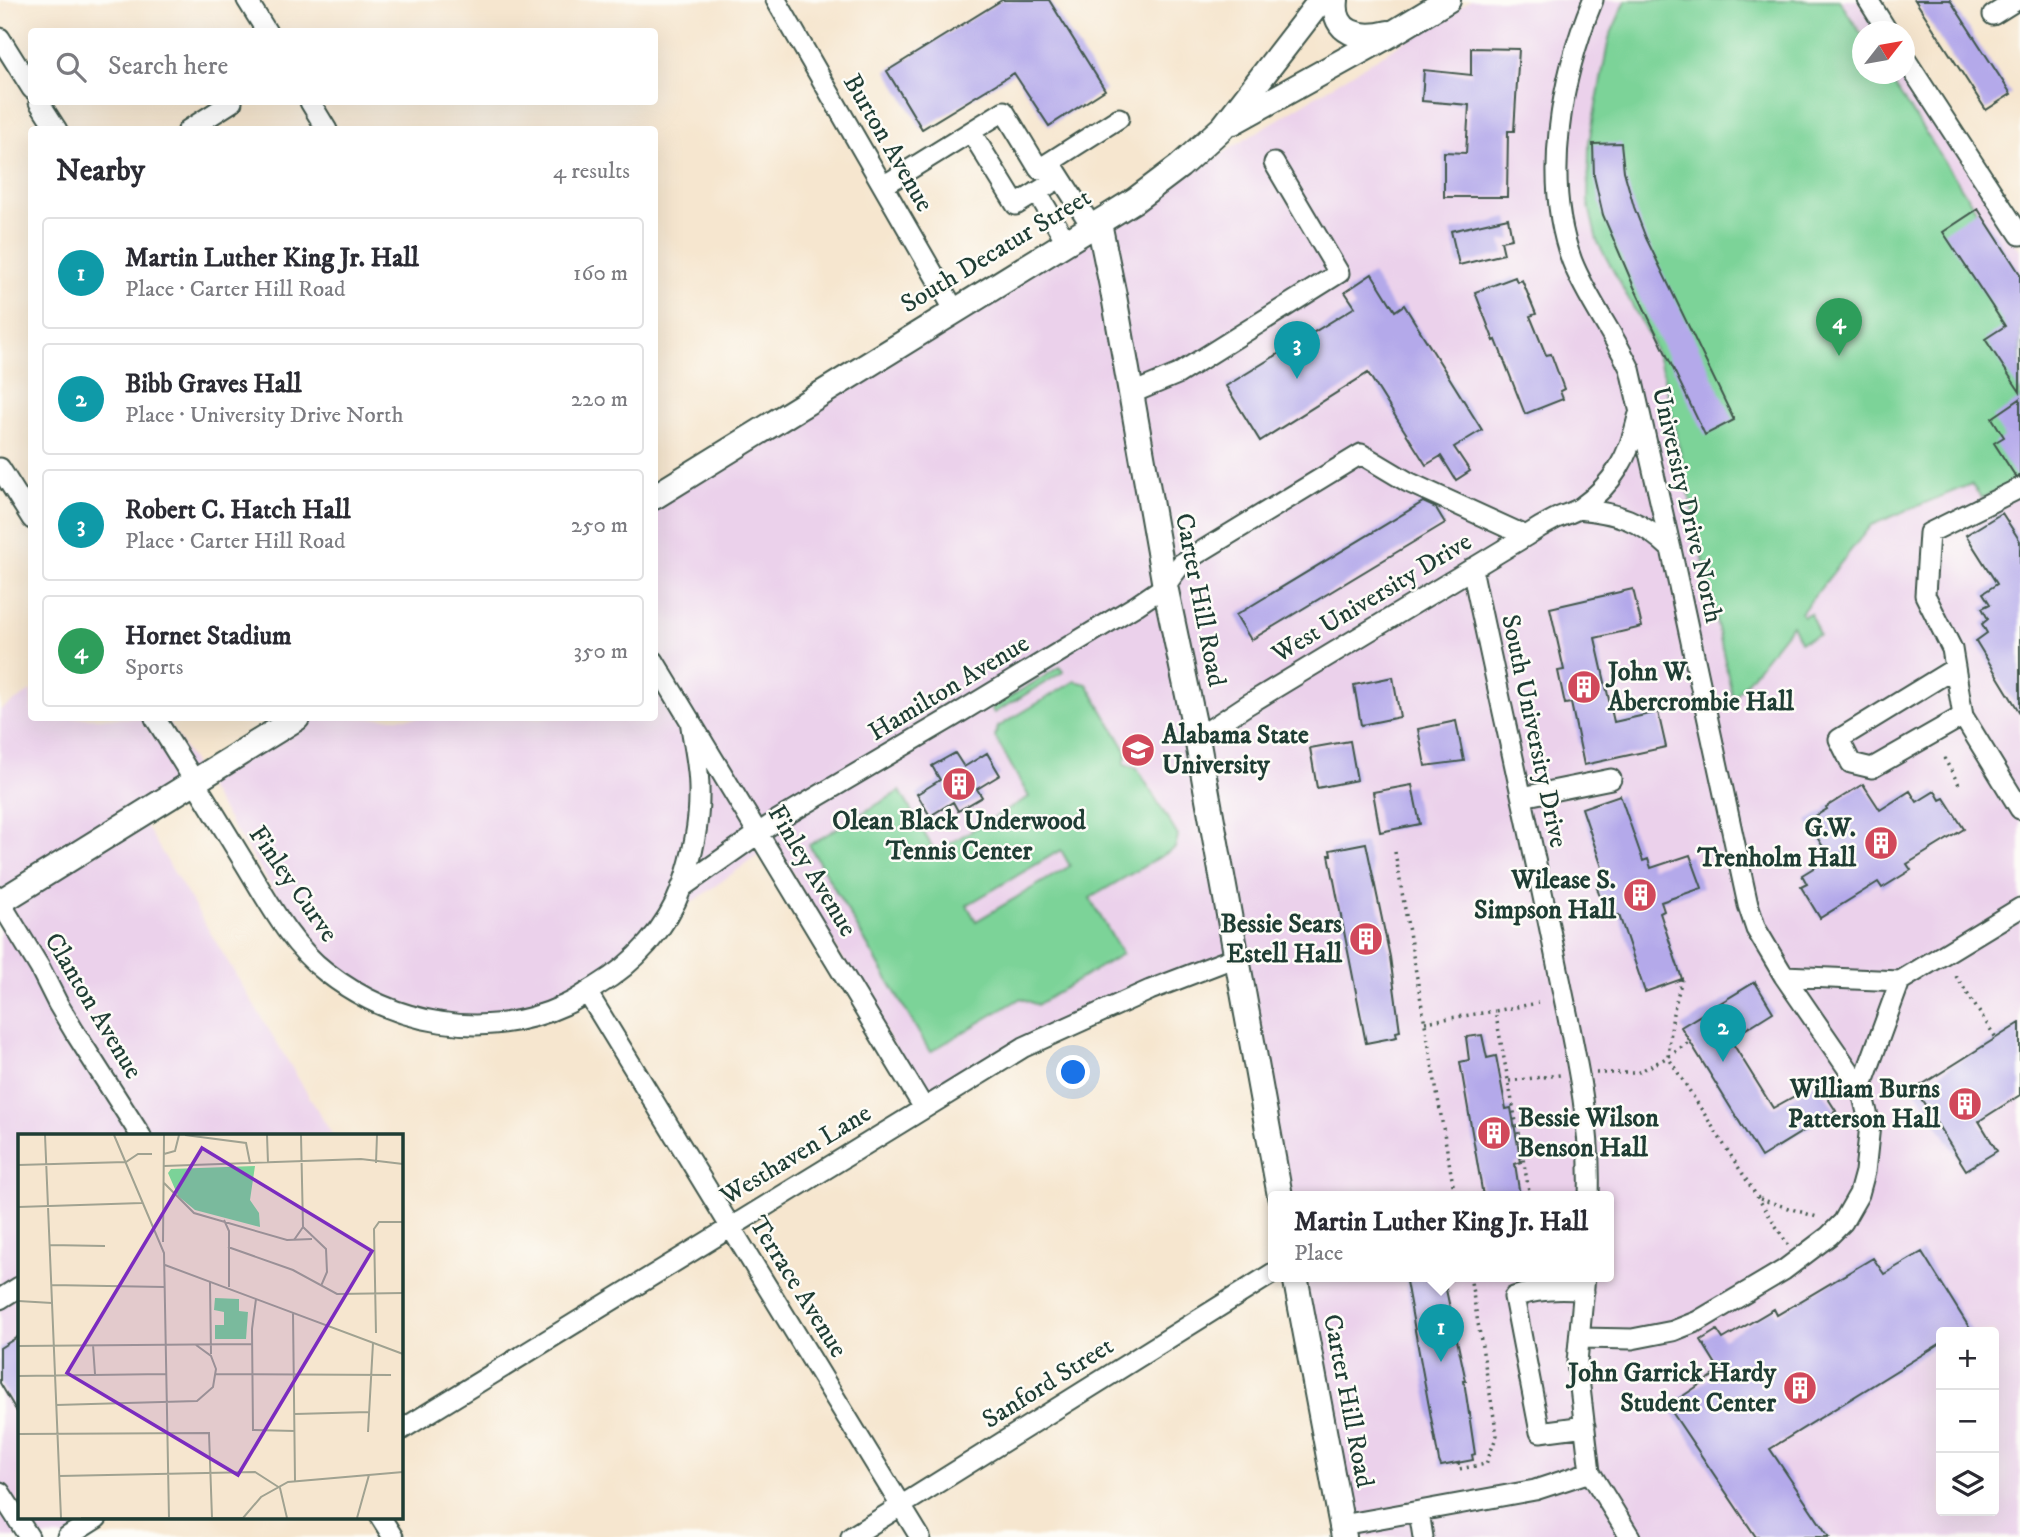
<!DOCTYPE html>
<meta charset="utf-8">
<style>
body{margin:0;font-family:"IM FELL DW Pica",serif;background:#f2f2f3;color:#2b2b33}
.controls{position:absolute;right:21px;bottom:21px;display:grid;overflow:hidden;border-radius:7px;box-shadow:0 7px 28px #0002}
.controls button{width:63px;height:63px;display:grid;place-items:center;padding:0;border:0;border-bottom:2px solid #e1e1e2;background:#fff;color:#2b2b33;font:35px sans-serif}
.compass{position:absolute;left:1852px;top:21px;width:63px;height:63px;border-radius:50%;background:#fff;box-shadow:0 7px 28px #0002;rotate:59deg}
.you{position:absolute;left:1074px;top:1073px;width:24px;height:24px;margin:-18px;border:5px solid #fff;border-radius:50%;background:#1a73e8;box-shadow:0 0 0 10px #1a73e833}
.badge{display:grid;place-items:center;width:46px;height:46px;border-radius:50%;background:#0b8043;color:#fff;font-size:23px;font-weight:700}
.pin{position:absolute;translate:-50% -58px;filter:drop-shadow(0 2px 4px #0008)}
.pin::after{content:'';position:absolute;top:37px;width:24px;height:21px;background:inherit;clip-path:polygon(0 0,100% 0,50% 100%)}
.popup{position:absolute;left:1268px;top:1191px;width:346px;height:91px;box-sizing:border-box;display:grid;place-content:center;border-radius:7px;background:#fff;filter:drop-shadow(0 2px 5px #0005);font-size:23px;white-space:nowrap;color:#7c7c81}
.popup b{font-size:26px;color:#2b2b33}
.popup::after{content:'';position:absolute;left:50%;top:100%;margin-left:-14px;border:14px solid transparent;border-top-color:#fff}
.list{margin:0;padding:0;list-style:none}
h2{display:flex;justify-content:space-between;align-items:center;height:91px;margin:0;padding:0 28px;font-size:30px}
h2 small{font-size:23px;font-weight:400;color:#7c7c81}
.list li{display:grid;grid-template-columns:46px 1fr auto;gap:21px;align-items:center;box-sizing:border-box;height:112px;margin:0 14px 14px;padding:0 14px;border:2px solid #e1e1e2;border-radius:7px}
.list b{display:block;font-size:26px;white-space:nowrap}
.list p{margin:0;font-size:23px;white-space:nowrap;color:#7c7c81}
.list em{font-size:23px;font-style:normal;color:#7c7c81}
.icon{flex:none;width:38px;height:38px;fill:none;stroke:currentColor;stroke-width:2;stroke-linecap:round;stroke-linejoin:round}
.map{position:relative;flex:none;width:2020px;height:1537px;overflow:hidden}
.search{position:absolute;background:#fff;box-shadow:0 7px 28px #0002;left:28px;top:28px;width:630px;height:77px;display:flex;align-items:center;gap:18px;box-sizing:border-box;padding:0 24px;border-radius:7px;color:#7c7c81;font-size:26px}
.panel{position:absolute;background:#fff;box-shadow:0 7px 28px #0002;left:28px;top:126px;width:630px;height:595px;border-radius:7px}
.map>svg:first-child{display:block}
</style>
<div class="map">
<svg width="2020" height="1537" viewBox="0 0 2020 1537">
<rect width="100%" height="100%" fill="#fdfcf7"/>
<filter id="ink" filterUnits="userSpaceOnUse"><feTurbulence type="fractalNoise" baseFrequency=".0143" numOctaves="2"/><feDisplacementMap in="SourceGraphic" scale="14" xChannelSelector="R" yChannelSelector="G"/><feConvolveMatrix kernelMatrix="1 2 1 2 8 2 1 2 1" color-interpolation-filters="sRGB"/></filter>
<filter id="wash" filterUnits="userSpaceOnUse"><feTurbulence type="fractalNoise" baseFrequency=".00686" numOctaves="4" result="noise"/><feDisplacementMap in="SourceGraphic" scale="28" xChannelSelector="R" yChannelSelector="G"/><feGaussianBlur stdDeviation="1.57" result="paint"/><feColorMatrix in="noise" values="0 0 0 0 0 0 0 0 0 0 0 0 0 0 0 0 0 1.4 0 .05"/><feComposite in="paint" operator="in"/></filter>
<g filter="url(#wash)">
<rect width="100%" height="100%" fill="#f6e6cf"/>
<!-- built -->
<path fill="#ebd1eb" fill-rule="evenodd" d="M1471,0H1858L1879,31L1862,32V74H1904L1905,71L2020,250V1537H1353L1304,1276H1609V1196H1289L1241,947L925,1099L775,843L644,937L605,973L551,1005L495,1018L439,1015L382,997L313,951L204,782L143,821L333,1136H19V1518H116L86,1537H0V710L31,691L32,718H166L205,782L309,718H654L655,504ZM1941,1332H1994V1511H1941Z"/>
<!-- green -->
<path fill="#7bd398" stroke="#4d8866" stroke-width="2" fill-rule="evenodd" d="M1626,0H1839L1862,35V74H1887L2020,277V479L1982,498L1971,484L1871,525L1801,613L1803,616L1810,613L1819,635L1800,642L1792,625L1733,699L1663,372L1651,340L1597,241L1588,202L1589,142L1609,38Z
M1060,667L1063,672L994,713L991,708Z
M1075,681L1087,684L1127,752L1124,764L1137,768L1178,836L1175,848L1090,898L1122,954L1037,1005L1021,998L930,1052L809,845L900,791L935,852L1029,797L995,737L998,727ZM1061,850L1070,866L976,921L967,905Z"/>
<g id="blocks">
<!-- building -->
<path fill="#b4a9ea" d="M1002,0H1049L1105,90L1049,126L1014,73L922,129L887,71Z
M1915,0H1950L2011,94L1986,110Z
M1471,48L1519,49L1514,131H1508L1507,197H1444V152L1466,153L1469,105L1422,101L1424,70L1471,75Z
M1621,143L1624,171L1634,207L1646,238L1734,420L1705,435L1634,287L1603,215L1594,176L1593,144Z
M1978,209L2020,274V392L1985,339L2005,326L1943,232Z
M1508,218L1512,239L1501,241L1504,254L1459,265L1451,231Z
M1372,274L1395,311L1404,305L1482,430L1454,447L1470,471L1456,480L1441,456L1426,465L1368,373L1260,441L1226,386L1355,307L1345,292Z
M1515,277L1517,282L1522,280L1536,314L1530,316L1546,355L1551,354L1564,389L1560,391L1563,399L1525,414L1496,340L1494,341L1475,292Z
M2020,399V476L2016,477L1994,443L2004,437L1992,418Z
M1423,502L1436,508L1445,523L1251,640L1236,615Z
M2002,513L2020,541V713L1976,641L1987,633L1982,624L1988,619L1982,608L1990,604L1983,593L1997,584L1966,535Z
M1633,589L1642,627L1595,638L1614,722L1658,712L1666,747L1584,765L1571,703L1565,704L1558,671L1564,670L1550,608Z
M1393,677L1400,717L1361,725L1354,685Z
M1456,721L1464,761L1425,766L1418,729Z
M1350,741L1357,780L1317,788L1310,748Z
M955,753L964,767L987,753L1000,775L977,789L982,797L958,811L953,802L930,816L917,794L940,780L932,766Z
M1863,784L1880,810L1910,791L1917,802L1935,791L1940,800L1944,798L1964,829L1907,864L1911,870L1882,888L1878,882L1820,918L1801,887L1807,884L1802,875L1830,858L1807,821L1827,809L1826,807Z
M1412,785L1420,824L1380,832L1373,792Z
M1620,795L1643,861L1648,859L1651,868L1690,855L1702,888L1661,902L1664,911L1660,913L1682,979L1645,992L1619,915L1607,919L1597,888L1608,885L1582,808Z
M1366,843L1390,957L1400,1031L1396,1032L1397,1037L1366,1043L1329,855H1331L1330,850Z
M1755,982L1773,1012L1730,1039L1773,1108L1818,1083L1836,1111L1761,1157L1681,1027Z
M2020,1023V1095L1979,1121L1997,1151L1966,1170L1915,1089Z
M1482,1035L1487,1058L1496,1056L1506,1109L1511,1108L1521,1162L1515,1164L1520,1196H1483L1460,1062L1469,1060L1466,1037Z
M1922,1252L1972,1332H1941V1343L1770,1449L1829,1537H1756L1668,1406L1720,1371L1701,1340L1717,1330L1723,1339L1774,1309L1777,1315L1873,1258L1884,1274Z
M1405,1276H1443L1466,1381H1464L1475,1454L1472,1455L1473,1460L1441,1466L1439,1461Z
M19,1336V1415L0,1383V1348Z"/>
</g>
</g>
<g filter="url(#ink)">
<use href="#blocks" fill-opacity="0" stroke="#3f564b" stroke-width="2"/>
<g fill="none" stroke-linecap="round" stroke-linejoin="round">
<!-- minor casing -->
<g stroke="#3f564b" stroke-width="23">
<path id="minor" d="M247,0L267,32
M776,0L955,311
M1593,0C1561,77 1542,181 1572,261C1587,299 1613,332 1630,369L1671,549L1748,905L1756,929L1784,976L1861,1088
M1868,0L1888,32
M1993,15L2017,0
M0,38L32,89
M1904,57L2020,235
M39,102L57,130
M310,102L327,130
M188,130L232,102
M971,132L1016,205L1060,178
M1053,166L1092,227
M883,186L1004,111L1039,169L1119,118
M1037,192L1067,243
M1130,394L1178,374L1339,273L1274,163
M0,468L32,519
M2020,488L1929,533L1925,595L1952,649L1963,716L2020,809
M1578,509C1618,513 1641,520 1671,549
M1472,568C1500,702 1531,835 1558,969C1573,1044 1592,1119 1589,1196
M654,661L924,1108
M1955,668L1839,739L1851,763L1872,768L1963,716
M155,718C184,764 213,811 241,857C266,897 288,943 326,972C394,1025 485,1042 565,1005C577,1000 587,992 597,986C634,964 667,928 682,887C693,855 700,822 699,788C699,765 693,742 690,720
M1197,738L1247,705L1526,536C1535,530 1545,524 1555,519C1563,515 1572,513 1580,508C1614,484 1629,456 1638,417
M1522,797L1611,779
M681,888L776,821L954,716L1137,605L1165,586L1182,563L1361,454L1408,482L1526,536
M0,902L40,968L58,1004L74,1031L141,1136
M1784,976L1900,981L2020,908
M587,992L920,1537
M1585,1276L1577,1362L1590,1472L1630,1537
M1584,1291C1559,1288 1538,1289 1514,1297L1540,1432L1585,1426
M0,1299L19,1287
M1580,1338L1632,1339L1673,1331L1698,1321L1784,1270L1829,1236L1843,1222L1859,1194L1865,1172L1870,1125L1861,1088L1900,981
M401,1430L1024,1047L1150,990L1236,957
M0,1492L29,1537
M1419,1512L1423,1537
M381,1518L393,1537
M1342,1525L1535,1490L1590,1472
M67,1537L97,1518
M851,1537L1273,1273"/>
</g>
<!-- major casing -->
<g stroke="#3f564b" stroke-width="28">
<path id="major" d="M1336,0C1332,34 1361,40 1388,33
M1233,122L1388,36L1448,0
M1099,223L1114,296L1165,586L1197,738L1280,1196
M654,497L1135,200L1180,166L1223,127L1321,0
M0,902L297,718
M1295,1276L1344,1537"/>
</g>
<!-- path -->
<path stroke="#3f564b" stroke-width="3.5" stroke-dasharray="2 5" stroke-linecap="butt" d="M1944,758L1961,788
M1395,852L1455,1196
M1956,976L1996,1038
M1682,979L1673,1013L1668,1057L1788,1245
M1425,1022L1495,1011
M1596,1073H1637L1668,1057L1690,1041
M1509,1081L1560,1075
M1530,1196L1495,1011L1538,1003
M1760,1199L1820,1218
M1458,1463L1459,1469L1486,1464L1497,1435L1470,1276"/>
<!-- minor -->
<use href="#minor" stroke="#fff" stroke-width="19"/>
<!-- major -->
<use href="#major" stroke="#fff" stroke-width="24"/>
</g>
</g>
<!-- icons -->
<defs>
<g id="building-disc" transform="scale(1.75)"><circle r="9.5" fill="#d1495b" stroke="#fdfcf7"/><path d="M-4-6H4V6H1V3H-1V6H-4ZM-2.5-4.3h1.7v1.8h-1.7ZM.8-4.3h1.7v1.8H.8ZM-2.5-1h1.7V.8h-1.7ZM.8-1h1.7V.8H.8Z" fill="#fff"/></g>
<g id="university-disc" transform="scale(1.75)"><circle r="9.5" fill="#d1495b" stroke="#fdfcf7"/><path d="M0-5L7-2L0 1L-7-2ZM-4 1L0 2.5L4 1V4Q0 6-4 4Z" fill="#fff"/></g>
</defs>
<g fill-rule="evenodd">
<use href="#building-disc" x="1584" y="687"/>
<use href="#university-disc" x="1138" y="750"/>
<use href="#building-disc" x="959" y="784"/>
<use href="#building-disc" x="1881" y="843"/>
<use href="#building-disc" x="1640" y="895"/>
<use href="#building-disc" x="1366" y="939"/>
<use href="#building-disc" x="1965" y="1104"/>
<use href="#building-disc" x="1494" y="1133"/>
<use href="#building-disc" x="1800" y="1388"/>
</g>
<g text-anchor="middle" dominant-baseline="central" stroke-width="5" stroke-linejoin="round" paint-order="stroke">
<!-- street labels -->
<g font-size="26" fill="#1f3d34" stroke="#fdfcf7">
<text transform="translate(888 143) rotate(60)">Burton Avenue</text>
<text transform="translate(996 251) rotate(-31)">South Decatur Street</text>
<text transform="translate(1687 505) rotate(77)">University Drive North</text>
<text transform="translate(1372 598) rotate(-31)">West University Drive</text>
<text transform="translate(1200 600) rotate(79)">Carter Hill Road</text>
<text transform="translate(949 688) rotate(-31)">Hamilton Avenue</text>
<text transform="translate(1534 731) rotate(78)">South University Drive</text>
<text transform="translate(812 871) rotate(59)">Finley Avenue</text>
<text transform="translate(293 884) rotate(55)">Finley Curve</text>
<text transform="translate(93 1006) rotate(59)">Clanton Avenue</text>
<text transform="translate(796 1155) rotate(-31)">Westhaven Lane</text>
<text transform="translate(798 1287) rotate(58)">Terrace Avenue</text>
<text transform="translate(1048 1383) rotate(-32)">Sanford Street</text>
<text transform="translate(1348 1401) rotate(79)">Carter Hill Road</text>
</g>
<!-- poi labels -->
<g font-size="26" font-weight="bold" fill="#1f3d34" stroke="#fdfcf7" text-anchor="end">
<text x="1608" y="672" text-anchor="start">John W.<tspan x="1608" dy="30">Abercrombie Hall</tspan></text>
<text x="1162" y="735" text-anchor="start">Alabama State<tspan x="1162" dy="30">University</tspan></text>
<text x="959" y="821" text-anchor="middle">Olean Black Underwood<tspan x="959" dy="30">Tennis Center</tspan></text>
<text x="1856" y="828">G.W.<tspan x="1856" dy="30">Trenholm Hall</tspan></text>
<text x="1616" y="880">Wilease S.<tspan x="1616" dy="30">Simpson Hall</tspan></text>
<text x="1342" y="924">Bessie Sears<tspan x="1342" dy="30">Estell Hall</tspan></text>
<text x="1940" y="1089">William Burns<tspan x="1940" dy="30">Patterson Hall</tspan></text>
<text x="1518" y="1118" text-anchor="start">Bessie Wilson<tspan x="1518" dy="30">Benson Hall</tspan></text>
<text x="1776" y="1373">John Garrick Hardy<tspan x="1776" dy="30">Student Center</tspan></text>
</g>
</g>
<!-- overview -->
<g transform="translate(18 1134)">
<rect width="385" height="385" fill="#f6e6cf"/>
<path d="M237,32L232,66L241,79L242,93L177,76L160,62L150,39L153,35ZM197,164L221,165V177L230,178L228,205H197V191H206V178L196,176Z" fill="#7bd398"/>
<path fill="none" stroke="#a0a291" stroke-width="2" d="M27,1L43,384M96,1L146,119L151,384M167,1L228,9L232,29M249,1L250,29M146,20L157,17L161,1M358,29L359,1M0,31L108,28L120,20H134M146,32L343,25L385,30M146,49L176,79L269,106L294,105M0,73L124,69M206,86L211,97V153M285,93L308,115L309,138L303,152M276,106L285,93L283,1M145,108L146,1M32,111L87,112M210,113L275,136L319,160L385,159M147,131L385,220M192,148L193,220M33,151L147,153M238,165L234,195L235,296L277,297M0,167L34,169M275,179L277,347M358,199L356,95L361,88H385M75,211L77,240M0,212L234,210M198,240L373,241M0,242L148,240M38,271L179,267L195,253L198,235L193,222L178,211M277,280L351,278M350,298L355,209M0,300L191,299L194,384M41,342L237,338L262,354L269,384M63,384H226M225,384L243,363L270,348L385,338M339,384L351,341"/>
<path fill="#7b2cbf" fill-opacity="0.15" stroke="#7b2cbf" stroke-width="3.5" d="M184,14L354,117L220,341L49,239Z"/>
<rect width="385" height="385" fill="none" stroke="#1f3d34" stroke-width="3.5"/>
</g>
</svg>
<div class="controls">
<button>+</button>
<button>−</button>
<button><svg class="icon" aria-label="layers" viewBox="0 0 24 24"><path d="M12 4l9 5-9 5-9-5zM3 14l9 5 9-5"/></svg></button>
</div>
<svg class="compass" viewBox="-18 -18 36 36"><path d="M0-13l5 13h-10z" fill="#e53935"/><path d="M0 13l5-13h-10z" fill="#7c7c81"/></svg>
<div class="you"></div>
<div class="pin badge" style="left:1441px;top:1362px;background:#0f9aa8">1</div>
<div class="popup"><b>Martin Luther King Jr. Hall</b>Place</div>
<div class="pin badge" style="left:1723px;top:1062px;background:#0f9aa8">2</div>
<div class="pin badge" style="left:1297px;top:379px;background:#0f9aa8">3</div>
<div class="pin badge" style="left:1839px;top:356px;background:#2e9e5b">4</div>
<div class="search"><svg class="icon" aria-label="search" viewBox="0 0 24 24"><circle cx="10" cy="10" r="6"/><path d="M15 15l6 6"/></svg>Search here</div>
<section class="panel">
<h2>Nearby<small>4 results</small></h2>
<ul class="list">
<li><span class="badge" style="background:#0f9aa8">1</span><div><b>Martin Luther King Jr. Hall</b><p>Place · Carter Hill Road</p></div><em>160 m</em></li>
<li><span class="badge" style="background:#0f9aa8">2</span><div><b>Bibb Graves Hall</b><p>Place · University Drive North</p></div><em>220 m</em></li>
<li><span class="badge" style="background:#0f9aa8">3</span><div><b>Robert C. Hatch Hall</b><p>Place · Carter Hill Road</p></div><em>250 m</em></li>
<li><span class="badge" style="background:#2e9e5b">4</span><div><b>Hornet Stadium</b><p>Sports</p></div><em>350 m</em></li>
</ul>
</section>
</div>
